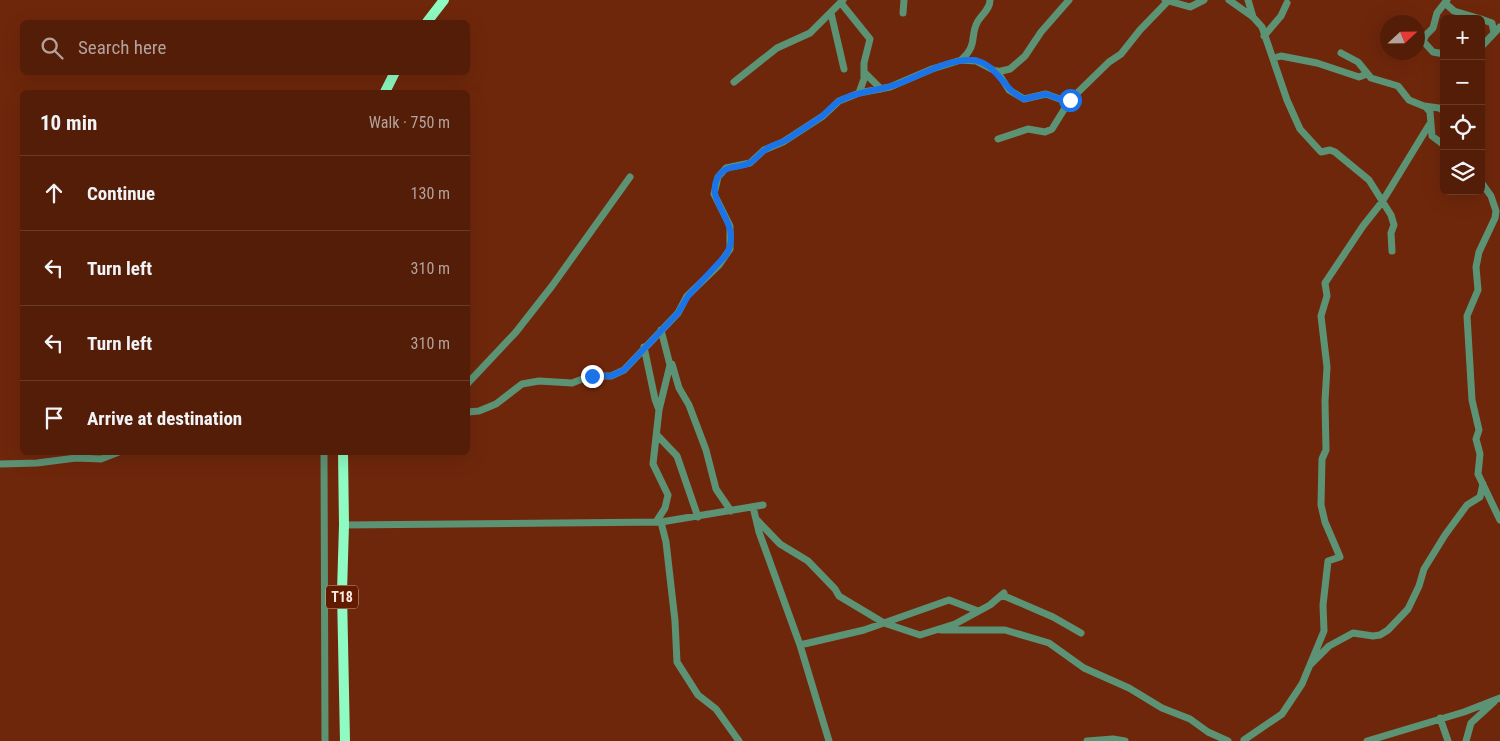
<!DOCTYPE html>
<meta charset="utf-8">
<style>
body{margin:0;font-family:"Roboto Condensed",sans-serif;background:#592612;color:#f1f3f6}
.controls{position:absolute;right:15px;top:15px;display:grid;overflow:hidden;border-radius:8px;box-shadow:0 5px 20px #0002}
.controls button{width:45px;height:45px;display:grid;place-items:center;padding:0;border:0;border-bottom:1px solid #693b29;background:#531d08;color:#f1f3f6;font:25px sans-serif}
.compass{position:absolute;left:1380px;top:15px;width:45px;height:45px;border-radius:50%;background:#531d08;box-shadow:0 5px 20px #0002;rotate:68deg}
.stop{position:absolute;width:15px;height:15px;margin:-11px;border:4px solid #1a73e8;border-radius:50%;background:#fff}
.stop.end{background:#1a73e8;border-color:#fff;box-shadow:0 1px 5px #0008}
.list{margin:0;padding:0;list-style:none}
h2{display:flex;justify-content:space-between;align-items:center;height:65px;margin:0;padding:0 20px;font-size:21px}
h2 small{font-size:16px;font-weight:400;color:#b5a29c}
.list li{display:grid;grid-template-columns:32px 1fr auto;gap:15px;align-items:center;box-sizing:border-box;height:75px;padding:0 20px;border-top:1px solid #693b29}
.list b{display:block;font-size:19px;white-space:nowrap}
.list em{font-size:16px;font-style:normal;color:#b5a29c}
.icon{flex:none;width:28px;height:28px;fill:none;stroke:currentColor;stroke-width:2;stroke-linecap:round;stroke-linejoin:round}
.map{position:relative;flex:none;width:1500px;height:741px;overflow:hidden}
.search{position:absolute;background:#531d08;box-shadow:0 5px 20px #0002;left:20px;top:20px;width:450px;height:55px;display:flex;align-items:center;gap:12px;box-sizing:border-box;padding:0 18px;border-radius:8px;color:#b5a29c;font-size:19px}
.panel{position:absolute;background:#531d08;box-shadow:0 5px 20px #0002;left:20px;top:90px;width:450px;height:365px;border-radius:8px}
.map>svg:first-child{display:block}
</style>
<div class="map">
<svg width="1500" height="741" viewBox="0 0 1500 741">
<rect width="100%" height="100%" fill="#6f270b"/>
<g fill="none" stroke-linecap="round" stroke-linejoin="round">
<!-- minor -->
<path stroke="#5d9375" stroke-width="7" d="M1165,0L1190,7L1204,0
M1229,0L1253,17L1262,27L1287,100L1300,129L1321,152L1330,150L1335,152L1369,180L1391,215L1394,225L1391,233L1392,251
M1248,0L1253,17
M841,3L870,39L864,63V79L859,93
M1446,4L1454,11L1481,19
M831,13L844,69
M903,13L904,0
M1481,19L1492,23L1494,33
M1264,36L1281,16L1287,3
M1481,47L1500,27
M1341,53L1358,62L1371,78L1398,86L1409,100L1426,107L1430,112L1432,136L1444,145
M1444,54L1433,52L1423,41L1426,35L1433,28L1437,13L1447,0
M1274,58L1281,56L1317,63L1359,77L1367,74
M961,60C979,44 969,36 978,21C983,13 990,9 990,0
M997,71L1009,90L1024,99L1046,94L1068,102
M864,72L881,89
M734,82L777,48L810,33L843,0
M1424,106L1439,108L1444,111
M1444,135V137
M998,139L1028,129L1045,132L1052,129L1070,100L1109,62L1121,54L1140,30L1167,2
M1481,182L1491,196L1496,211L1495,218L1479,252L1476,267L1478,290L1467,316L1472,400L1479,430L1476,439L1480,454L1478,474L1500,520
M644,347L655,399L659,410
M672,364L679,388L689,405L706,450L716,489L731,511
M468,383L516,332L552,286L630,177
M468,412L479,411L496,404L522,384L539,381L572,383L590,376H611L624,370L678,313L687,296L719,265L730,249V226L714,194L718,177L726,168L750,163L764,150L783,142L823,116L839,101L859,93L890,87L932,69L961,60L976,61L997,72L1010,69L1025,56L1041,32L1069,0
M657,435L677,456L698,517
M324,452L325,741
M0,464L37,463L76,458L101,459L119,452
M753,507L759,532L800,645L829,741
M756,519L780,544L808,561L835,589L839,596L884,623L920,635L955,624L990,605L1004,593
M656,522L665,508L668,495L653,464L659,410L670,365L661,330
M661,522L666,542L675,621L677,662L698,695L716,709L739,741
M344,525L661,522L763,505
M1002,595L1053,617L1081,633
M941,630H1005L1049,643L1084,668L1129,688L1162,708L1190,719L1208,732L1228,741
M800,645L864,630L949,600L978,611
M1310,665L1329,646L1353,633L1373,636L1380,635L1388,630L1408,609L1419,586L1424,569L1445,535L1467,505L1480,497L1483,484
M1440,718L1448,741
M1244,740L1282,714L1302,684L1324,631L1323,605L1328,561L1340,557L1325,522L1321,505L1322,459L1326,450L1325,401L1327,367L1321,316L1327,296L1325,283L1363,226L1382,202L1429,125
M1087,741L1113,739L1125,741
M1367,741L1464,712L1500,698
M1466,741L1471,723L1494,702"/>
<!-- highway -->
<path stroke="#8efbc2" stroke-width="10" d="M427,22L444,0
M385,92L395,72
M343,452L344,525L342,592L345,741"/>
</g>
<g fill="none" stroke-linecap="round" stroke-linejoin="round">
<!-- route -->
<path stroke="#1a73e8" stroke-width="6" d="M592,376H611L624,370L678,313L688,296L726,255C745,223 703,203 718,177C726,163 739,170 751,162C756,159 760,153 765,150C771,145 779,144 786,140C797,133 809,125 821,117C828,112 833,104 841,100C860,90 883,91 903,82C923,74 949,59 971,60C997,61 1002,90 1024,99L1046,94L1068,102L1070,100"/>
</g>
<g text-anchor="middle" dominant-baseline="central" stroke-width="4.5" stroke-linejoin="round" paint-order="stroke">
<!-- shield labels -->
<rect fill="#631b00" stroke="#ceaca0" stroke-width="1" x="326" y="585.5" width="32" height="23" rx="4"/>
<g font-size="14" font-weight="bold" fill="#fceae4">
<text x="342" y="597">T18</text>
</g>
</g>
</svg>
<div class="controls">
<button>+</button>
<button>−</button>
<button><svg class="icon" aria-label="locate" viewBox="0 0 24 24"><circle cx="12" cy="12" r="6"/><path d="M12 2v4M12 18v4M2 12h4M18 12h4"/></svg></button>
<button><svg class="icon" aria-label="layers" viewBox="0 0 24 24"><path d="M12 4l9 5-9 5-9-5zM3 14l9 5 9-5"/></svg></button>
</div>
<svg class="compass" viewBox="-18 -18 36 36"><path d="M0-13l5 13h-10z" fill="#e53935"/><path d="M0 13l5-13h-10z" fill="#b5a29c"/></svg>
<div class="stop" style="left:1070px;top:100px"></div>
<div class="stop end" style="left:592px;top:376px"></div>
<div class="search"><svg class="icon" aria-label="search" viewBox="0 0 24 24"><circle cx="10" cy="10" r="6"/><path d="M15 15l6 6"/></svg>Search here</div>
<section class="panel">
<h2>10 min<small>Walk · 750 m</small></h2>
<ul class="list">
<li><svg class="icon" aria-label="ahead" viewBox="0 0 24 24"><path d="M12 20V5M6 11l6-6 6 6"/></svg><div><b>Continue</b></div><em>130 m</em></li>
<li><svg class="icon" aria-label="left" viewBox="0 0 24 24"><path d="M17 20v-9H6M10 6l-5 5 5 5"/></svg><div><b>Turn left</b></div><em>310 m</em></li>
<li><svg class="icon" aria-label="left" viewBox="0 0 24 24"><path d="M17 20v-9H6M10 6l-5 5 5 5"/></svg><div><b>Turn left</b></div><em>310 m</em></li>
<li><svg class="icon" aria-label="arrive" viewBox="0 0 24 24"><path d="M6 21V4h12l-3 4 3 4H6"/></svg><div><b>Arrive at destination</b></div></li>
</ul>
</section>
</div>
